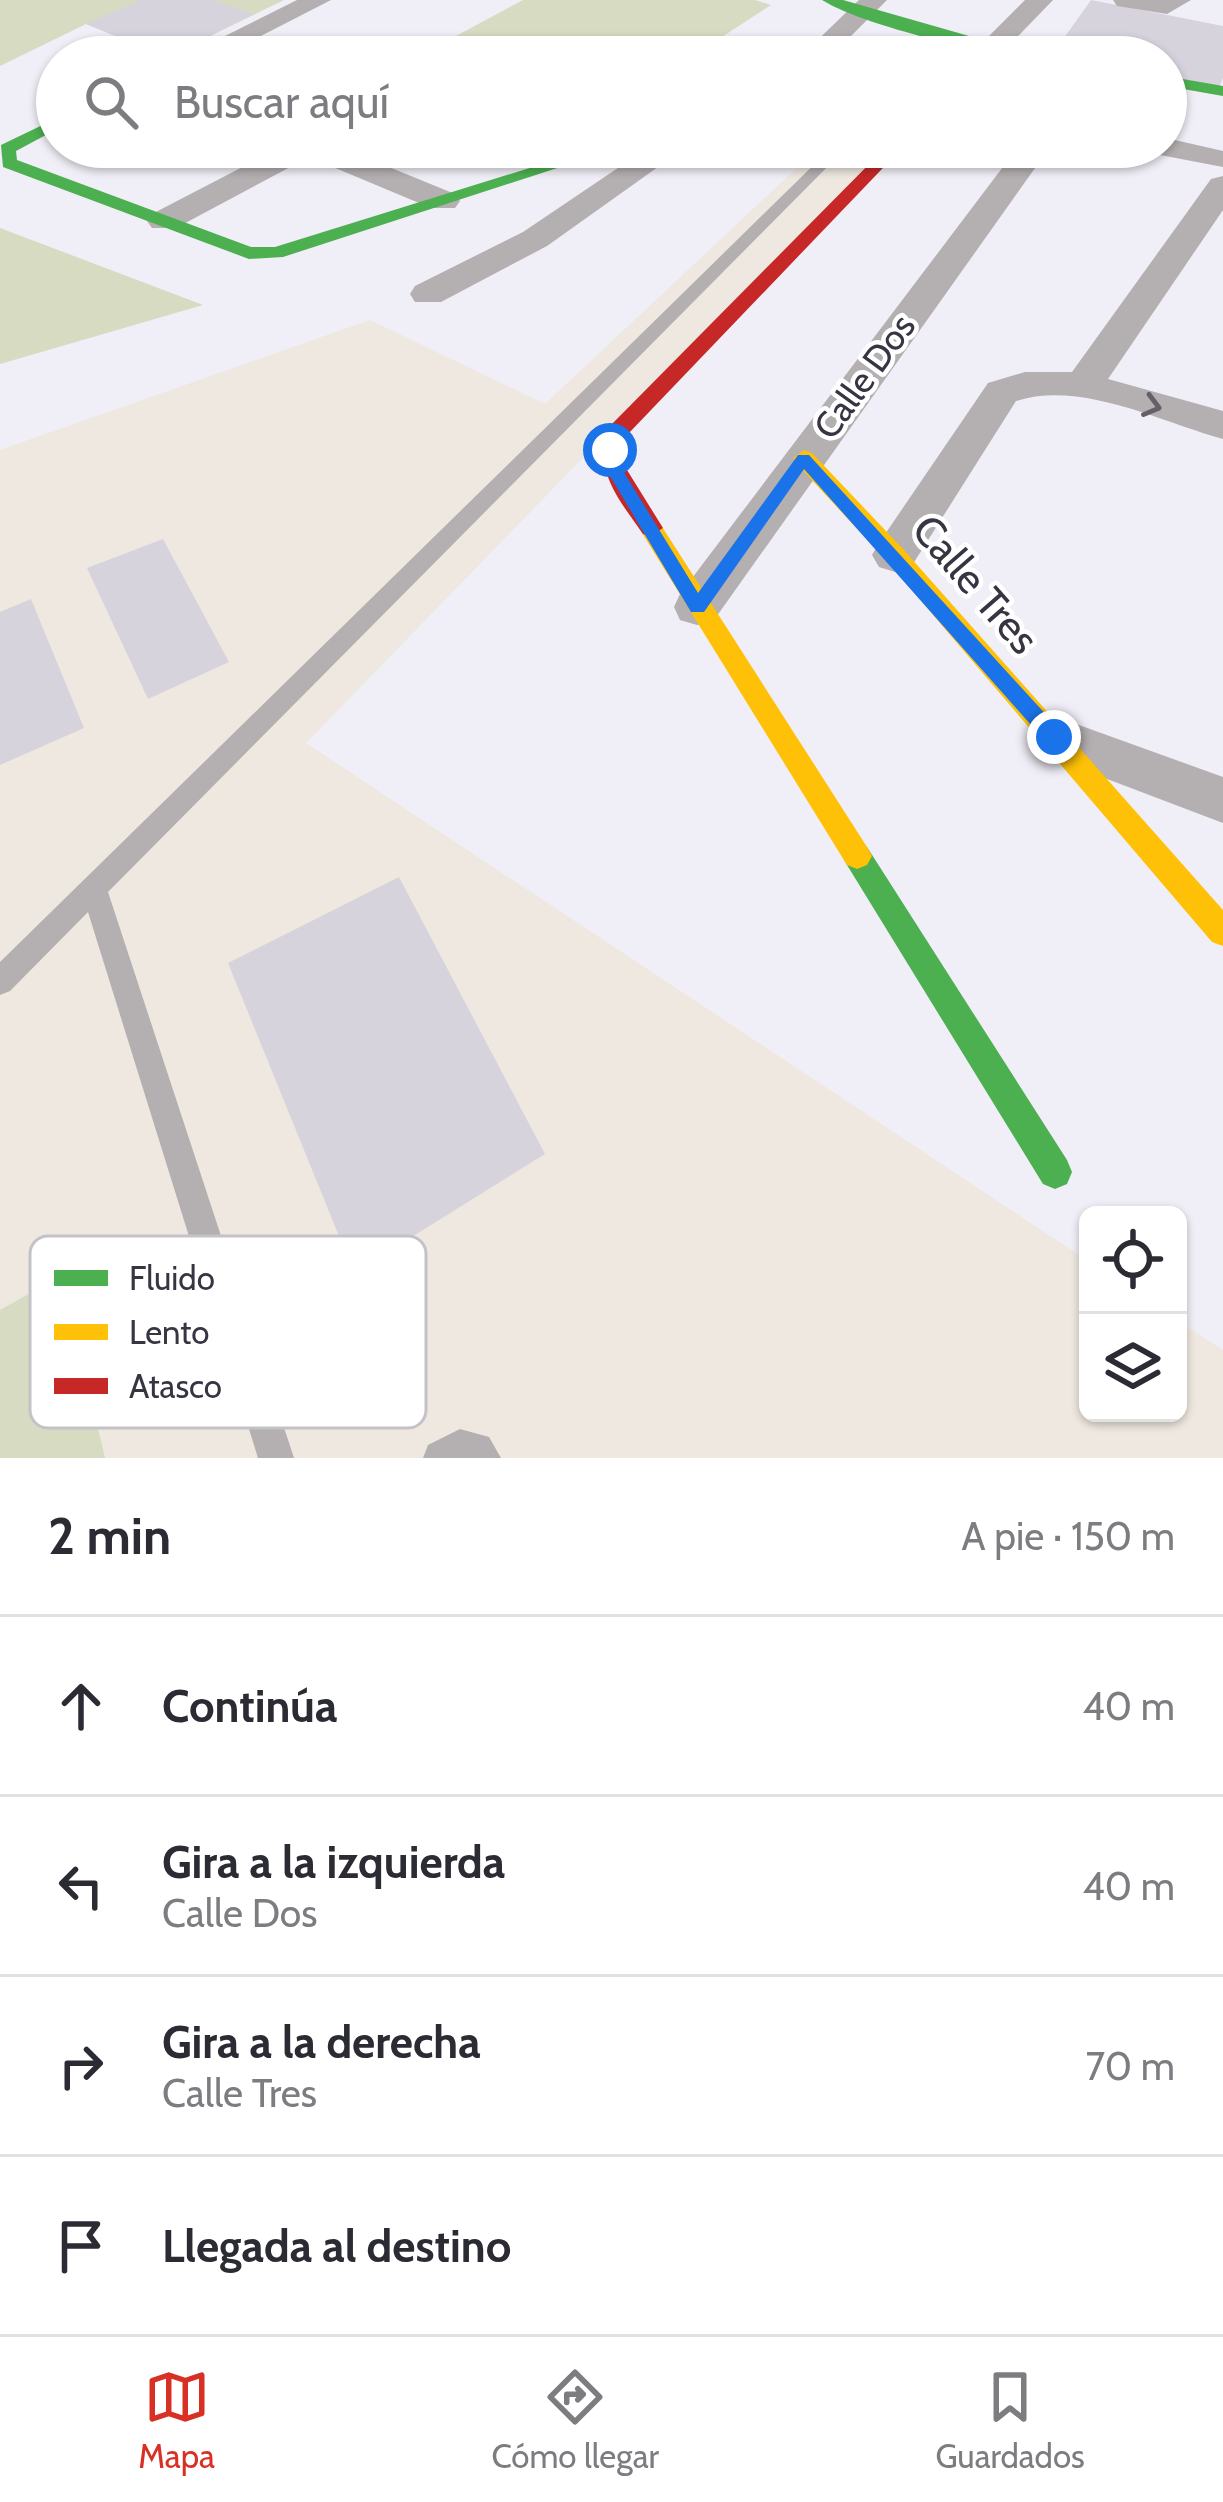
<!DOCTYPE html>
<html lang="es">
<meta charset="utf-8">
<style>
body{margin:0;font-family:Cabin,sans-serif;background:#f2f2f3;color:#2b2b33}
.controls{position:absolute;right:36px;bottom:36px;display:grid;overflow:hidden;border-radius:18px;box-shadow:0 3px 9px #0004}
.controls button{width:108px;height:108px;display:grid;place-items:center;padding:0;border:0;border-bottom:3px solid #e1e1e2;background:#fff;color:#2b2b33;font:60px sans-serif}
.stop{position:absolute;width:36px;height:36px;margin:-27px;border:9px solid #1a73e8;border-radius:50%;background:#fff}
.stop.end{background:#1a73e8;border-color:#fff;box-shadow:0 3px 12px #0008}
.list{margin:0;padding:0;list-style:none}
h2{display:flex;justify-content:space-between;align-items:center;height:156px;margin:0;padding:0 48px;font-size:51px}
h2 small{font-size:39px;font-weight:400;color:#7c7c81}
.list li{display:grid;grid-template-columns:78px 1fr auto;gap:36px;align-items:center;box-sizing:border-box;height:180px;padding:0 48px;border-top:3px solid #e1e1e2}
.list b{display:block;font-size:45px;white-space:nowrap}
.list p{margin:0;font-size:39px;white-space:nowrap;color:#7c7c81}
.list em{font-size:39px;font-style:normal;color:#7c7c81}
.icon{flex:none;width:66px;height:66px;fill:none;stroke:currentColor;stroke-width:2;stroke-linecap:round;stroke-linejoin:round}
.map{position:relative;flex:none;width:1223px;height:1458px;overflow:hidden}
.search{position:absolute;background:#fff;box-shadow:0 3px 9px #0004;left:36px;right:36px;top:36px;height:132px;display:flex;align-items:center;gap:30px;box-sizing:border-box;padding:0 42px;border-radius:66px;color:#7c7c81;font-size:45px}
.sheet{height:876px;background:#fff}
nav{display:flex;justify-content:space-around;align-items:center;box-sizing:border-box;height:168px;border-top:3px solid #e1e1e2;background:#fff;font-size:33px;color:#7c7c81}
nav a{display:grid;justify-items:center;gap:6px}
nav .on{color:#d93025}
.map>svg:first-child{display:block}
</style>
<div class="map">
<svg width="1223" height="1458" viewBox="0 0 1223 1458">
<rect width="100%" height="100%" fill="#f0eef6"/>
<!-- education -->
<path fill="#eee8e0" d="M819,147H885L306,743L1088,1261V1413H1178V1321L1223,1350V1458H0V450L370,320L545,404Z"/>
<!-- green -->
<path fill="#d7dbc1" d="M0,0H284L167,57L86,24L0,66Z
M523,0H755L771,5L691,57H417Z
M0,228L203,305L0,364Z
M61,1276L105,1458H0V1310Z"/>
<!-- building -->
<path fill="#d7d3dd" d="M141,0H213L254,14L167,57L86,24Z
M1091,0L1223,26V78L1219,87L1166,75V57H1088L1056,49Z
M163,539L229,662L148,699L87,568Z
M31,599L84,728L0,765V612Z
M399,877L545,1154L354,1273L228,963Z"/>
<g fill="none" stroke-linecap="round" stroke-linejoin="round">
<!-- lane -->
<path fill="#b4afb0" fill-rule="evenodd" d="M950,36L962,39L943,57H928Z
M832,147H847L108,892L294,1458H258L88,912L10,991L0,995V962Z
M460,1429L489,1437L501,1458H423L428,1445Z"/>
<!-- street -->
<path fill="#b4afb0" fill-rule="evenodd" d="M297,0H331L220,57H183Z
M859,0H887L830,57H800Z
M1025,0H1053L998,57H968Z
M1113,0H1191L1167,14L1117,6Z
M1166,138L1223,151V167L1155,154L1150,147H1166Z
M281,147H340L455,194L460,201L455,208H431L309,157L176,228H152L147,221L152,214Z
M649,147H686L547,246L441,302H415L410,294L415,286L523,232Z
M1018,147H1050L714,620L697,625L680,620L674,607L680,594Z
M1223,176V210L1108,379L1223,411V439C1161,422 1081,380 1016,401L911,567L895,572L879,567L872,555L879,543L988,383L1025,372H1072L1211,179Z
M1054,716L1223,777V823L1036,752L1028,737L1036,722Z"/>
<!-- fast -->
<path fill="#4caf50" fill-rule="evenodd" d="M822,0H843L1043,57C992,57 864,26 822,0Z
M1166,76L1223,86V96L1166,86Z
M57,118V129L16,151L17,160L251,247H275L597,147H622L283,257L249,259L3,167L1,145Z
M857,843L867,847L1067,1160L1072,1172L1067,1184L1055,1189L1043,1184L847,865L842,856L847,847Z"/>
<!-- slow -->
<path fill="#ffc107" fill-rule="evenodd" d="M804,450L812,453L903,549L1223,910V946L1212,942L887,561L796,463L793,458Z
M651,520L659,522L867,847L872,856L867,865L857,869L847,865L639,528Z"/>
<!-- jam -->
<path fill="#c62828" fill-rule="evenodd" d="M886,147H903L628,434L627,470L663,528L651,536L643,534C620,501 590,467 610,426Z"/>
</g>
<!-- one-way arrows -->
<defs><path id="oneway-chevron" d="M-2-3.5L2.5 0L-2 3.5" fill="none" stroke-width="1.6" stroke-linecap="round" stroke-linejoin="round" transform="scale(3)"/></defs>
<use stroke="#636069" href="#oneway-chevron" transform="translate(1152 406) rotate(15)"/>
<!-- route -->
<path fill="#1a73e8" d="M610,444L618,450L620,466L698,593L798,455H809L1061,731V743H1047L804,469L704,612H691L604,466L603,450Z"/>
<g text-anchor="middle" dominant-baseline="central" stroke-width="9" stroke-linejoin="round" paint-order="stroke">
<!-- far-street labels -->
<g font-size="36" fill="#383543" stroke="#fff">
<text transform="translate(864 376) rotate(-54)">Calle Dos</text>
</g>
<!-- street labels -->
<g font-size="42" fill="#383543" stroke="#fff">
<text transform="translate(976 584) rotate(49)">Calle Tres</text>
</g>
</g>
<!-- legend -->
<rect x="30" y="1236" width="396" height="192" rx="18" fill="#fff" stroke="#c3c2c7" stroke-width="3"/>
<rect x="54" y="1270" width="54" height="16" fill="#4caf50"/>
<rect x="54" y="1324" width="54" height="16" fill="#ffc107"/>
<rect x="54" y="1378" width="54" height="16" fill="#c62828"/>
<g font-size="33" fill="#383543">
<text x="129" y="1290">Fluido</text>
<text x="129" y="1344">Lento</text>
<text x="129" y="1398">Atasco</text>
</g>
</svg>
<div class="controls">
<button><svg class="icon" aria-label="locate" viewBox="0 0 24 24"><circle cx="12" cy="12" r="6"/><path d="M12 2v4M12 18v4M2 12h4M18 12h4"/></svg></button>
<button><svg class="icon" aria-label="layers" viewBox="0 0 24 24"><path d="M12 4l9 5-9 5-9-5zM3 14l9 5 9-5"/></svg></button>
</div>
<div class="stop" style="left:610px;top:450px"></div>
<div class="stop end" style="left:1054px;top:737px"></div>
<div class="search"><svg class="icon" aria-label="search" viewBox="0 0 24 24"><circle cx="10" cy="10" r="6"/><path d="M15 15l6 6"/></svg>Buscar aquí</div>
</div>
<section class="sheet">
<h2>2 min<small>A pie · 150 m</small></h2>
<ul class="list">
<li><svg class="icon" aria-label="ahead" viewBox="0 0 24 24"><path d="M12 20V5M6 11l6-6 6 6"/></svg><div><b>Continúa</b></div><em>40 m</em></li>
<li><svg class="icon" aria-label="left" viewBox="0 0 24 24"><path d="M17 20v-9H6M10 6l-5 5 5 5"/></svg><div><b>Gira a la izquierda</b><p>Calle Dos</p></div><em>40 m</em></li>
<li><svg class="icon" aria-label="right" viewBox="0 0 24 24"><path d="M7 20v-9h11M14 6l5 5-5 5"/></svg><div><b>Gira a la derecha</b><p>Calle Tres</p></div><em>70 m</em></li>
<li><svg class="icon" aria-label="arrive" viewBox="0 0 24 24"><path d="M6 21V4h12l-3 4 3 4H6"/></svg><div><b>Llegada al destino</b></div></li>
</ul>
</section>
<nav>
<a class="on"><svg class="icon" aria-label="map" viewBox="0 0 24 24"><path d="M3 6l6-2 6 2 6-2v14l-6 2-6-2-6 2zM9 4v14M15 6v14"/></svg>Mapa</a>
<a><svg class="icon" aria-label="directions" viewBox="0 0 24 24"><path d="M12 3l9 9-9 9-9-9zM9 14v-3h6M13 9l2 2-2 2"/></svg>Cómo llegar</a>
<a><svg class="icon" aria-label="saved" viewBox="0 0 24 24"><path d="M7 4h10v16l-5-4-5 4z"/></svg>Guardados</a>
</nav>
